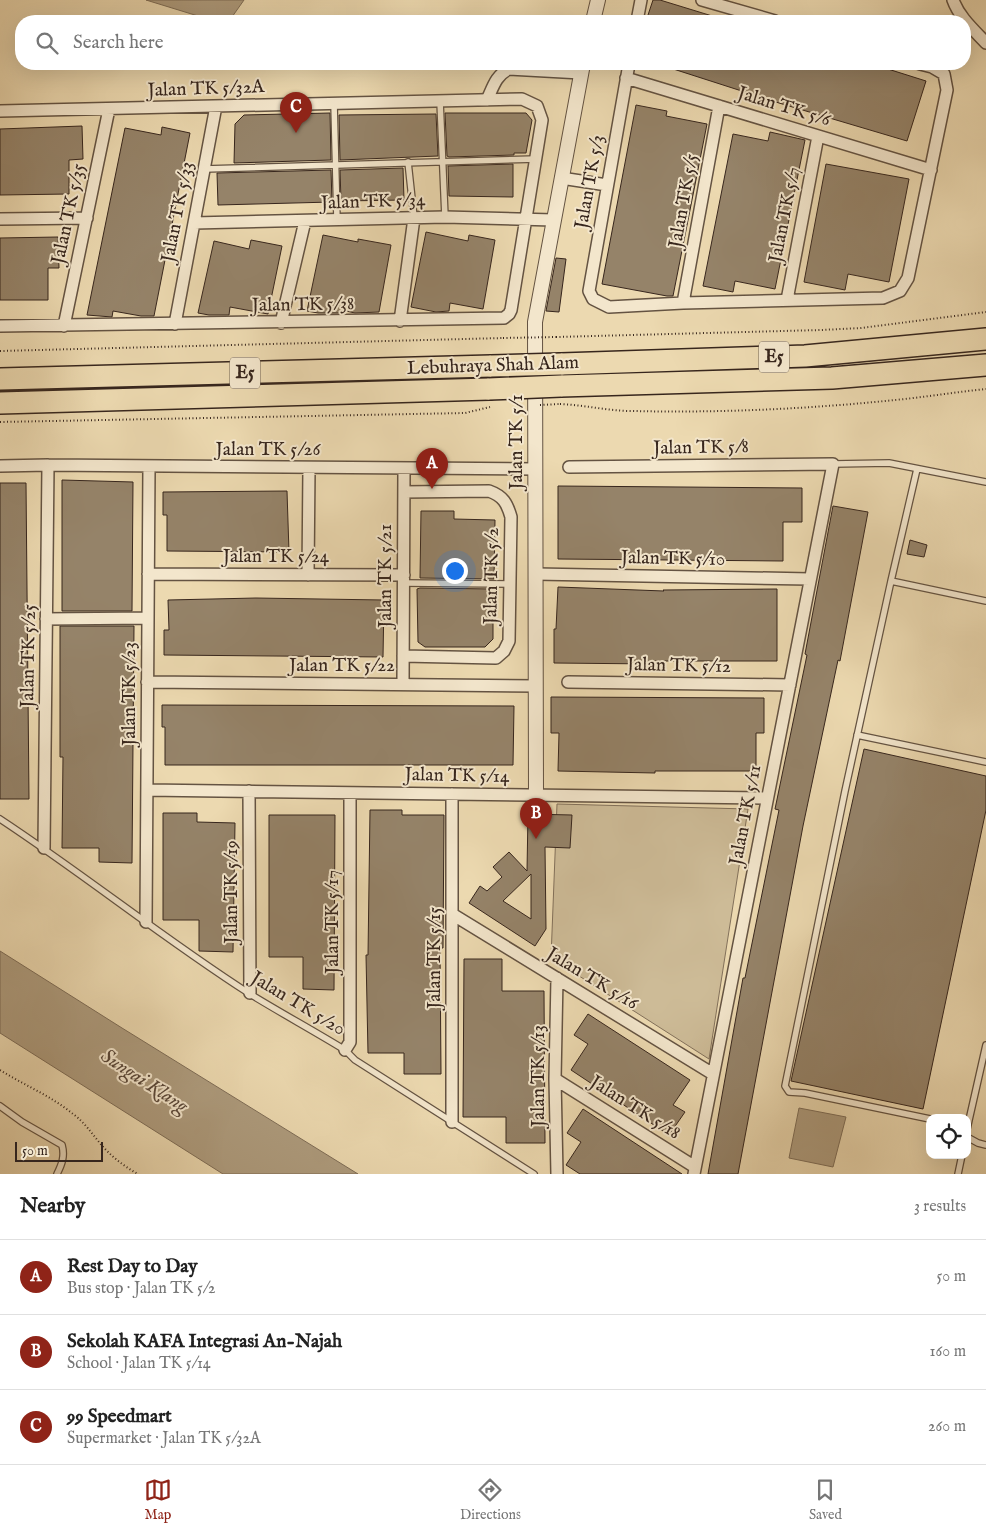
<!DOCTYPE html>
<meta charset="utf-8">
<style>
body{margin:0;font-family:"IM FELL English",serif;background:#f6f6f6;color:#222}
.controls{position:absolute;right:15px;bottom:15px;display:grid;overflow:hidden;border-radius:10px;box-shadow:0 5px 20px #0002}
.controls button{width:45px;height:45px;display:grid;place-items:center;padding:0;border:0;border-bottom:1px solid #e0e0e0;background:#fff;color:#222;font:25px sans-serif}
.scale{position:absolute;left:15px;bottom:12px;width:88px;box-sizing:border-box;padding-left:5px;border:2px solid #37261d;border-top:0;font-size:14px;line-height:18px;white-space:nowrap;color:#37261d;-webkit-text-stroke:4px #f3e6cc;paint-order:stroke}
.you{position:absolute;left:454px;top:570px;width:18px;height:18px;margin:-12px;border:4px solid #fff;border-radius:50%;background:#1a73e8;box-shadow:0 0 0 8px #1a73e833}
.badge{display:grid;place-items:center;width:32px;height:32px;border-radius:50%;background:#8f2418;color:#fff;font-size:16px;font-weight:700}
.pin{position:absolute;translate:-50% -41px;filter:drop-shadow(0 1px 2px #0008)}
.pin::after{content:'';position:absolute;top:26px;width:18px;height:15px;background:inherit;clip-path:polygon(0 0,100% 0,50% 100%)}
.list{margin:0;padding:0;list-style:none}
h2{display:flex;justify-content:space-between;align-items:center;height:65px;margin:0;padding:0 20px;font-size:21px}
h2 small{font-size:16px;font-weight:400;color:#767676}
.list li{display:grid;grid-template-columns:32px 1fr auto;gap:15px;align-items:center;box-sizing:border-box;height:75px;padding:0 20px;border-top:1px solid #e0e0e0}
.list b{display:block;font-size:19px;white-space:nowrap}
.list p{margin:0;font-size:16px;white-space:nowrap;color:#767676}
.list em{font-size:16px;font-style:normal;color:#767676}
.icon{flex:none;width:28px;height:28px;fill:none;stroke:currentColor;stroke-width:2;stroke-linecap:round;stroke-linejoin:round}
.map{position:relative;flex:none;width:986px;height:1174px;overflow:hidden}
.search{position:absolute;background:#fff;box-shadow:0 5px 20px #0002;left:15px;right:15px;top:15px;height:55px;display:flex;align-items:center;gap:12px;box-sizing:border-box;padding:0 18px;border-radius:20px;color:#767676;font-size:19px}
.sheet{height:290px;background:#fff}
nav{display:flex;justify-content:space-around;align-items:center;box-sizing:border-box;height:70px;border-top:1px solid #e0e0e0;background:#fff;font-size:14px;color:#767676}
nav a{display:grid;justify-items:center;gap:2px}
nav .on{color:#8f2418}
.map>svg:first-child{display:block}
</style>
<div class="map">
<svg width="986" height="1174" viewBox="0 0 986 1174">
<rect width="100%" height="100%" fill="#ecd9b0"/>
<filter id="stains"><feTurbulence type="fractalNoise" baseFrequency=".004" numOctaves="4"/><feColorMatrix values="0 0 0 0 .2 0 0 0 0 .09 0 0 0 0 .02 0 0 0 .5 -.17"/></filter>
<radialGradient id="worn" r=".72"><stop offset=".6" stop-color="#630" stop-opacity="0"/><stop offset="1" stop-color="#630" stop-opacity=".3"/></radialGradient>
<!-- green -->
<path fill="#cdbb97" stroke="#82705a" d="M557,804L748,809L709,1059L551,958Z"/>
<!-- water -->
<path fill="#ae9c7e" stroke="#7e6d57" d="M146,0H244L232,17L198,16Z
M0,951L122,1028L358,1174H223L0,1033Z
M799,1108L846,1117L833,1167L789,1158Z"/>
<!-- building -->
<path fill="#958369" stroke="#37261d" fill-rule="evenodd" d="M653,0H660L722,19L721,21H646Z
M664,64H872L926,81L907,141L779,103L664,66Z
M636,105L667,111L666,116L707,124L673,296H667L602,284Z
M330,113L331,160L234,163L235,124L244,115Z
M445,113H526L532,120L526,153H514V155L449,157L447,156Z
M436,114L438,156L340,160L339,115Z
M82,126L83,159L69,160V194L0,195V129Z
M162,127L190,133L154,316H141L113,311L112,317L87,315L125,128L161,135Z
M770,132L805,140L775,289L735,281L733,292L703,286L733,134L768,141Z
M513,164V197L449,196L448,166Z
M826,164L909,179L889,282L848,274L845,290L804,282Z
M403,168L404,200L341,201L340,170Z
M331,170L332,202L218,205L217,173Z
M426,232L468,241L469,235L495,240L483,309L450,303L449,311L436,312L411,307Z
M323,235L358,242V239L391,245L379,312L355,313L341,310L340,313H318L307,311Z
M58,237L59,268H48V300H0V238Z
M251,240L282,246L268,314L230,307L229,315H209L198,313L214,241L249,249Z
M556,258L566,259L559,312L546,311Z
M62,480L133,482L132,611H62Z
M0,483H26L29,799H0Z
M558,486L802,488V522H783V561L558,559Z
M287,491L289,552L167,551V515H163V492Z
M833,506L868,512L840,661L838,660L803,826L738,1174H708L743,978H745L779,810L775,809L807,655L805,654Z
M421,511H454V519L495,520L494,579L420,578Z
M910,540L927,545L924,557L907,554Z
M558,587L664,591L663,590L777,589V661H654V664L554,663V629H556Z
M420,588L493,589V639L485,647H425L418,642L417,589Z
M256,598L384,600L383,657L164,655V630H169L168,600Z
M60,626H134L132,863L99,862V848H62L63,757H60Z
M551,697L764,698V733H756V771H655V773L558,771L559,733H551Z
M162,705L514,706L513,765H165V727H162Z
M864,749L986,776V810L923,1109L791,1081Z
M370,810H402V815H444L443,948H440L441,1074H404V1053H368L366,955H368Z
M163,813H197V822L235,823L233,952L199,951V920H163Z
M528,814L572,815L570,848L545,847L546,929L535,946L469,903L480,886L487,891L502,877L493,867L509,852L527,871ZM531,874V919L503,901Z
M269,815H335L334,990L303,989V957H269Z
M464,959H502V991H544L545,1143H506V1117H463Z
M588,1014L690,1080L673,1105L685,1112L669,1135L571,1070L588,1044L574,1035Z
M583,1109L682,1174H580L566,1165L581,1142L567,1133Z"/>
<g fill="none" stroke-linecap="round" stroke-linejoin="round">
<!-- service casing -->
<g stroke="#645342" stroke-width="8">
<path id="service" d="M440,101L445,217
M334,103L337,220
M408,162L414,217
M204,169L537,159
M833,464L889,463L986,482
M891,581L917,469
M404,583L510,584
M857,735L986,762
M0,819C85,875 164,939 250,994C281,1013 314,1031 345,1050L355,1060L534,1174
M0,1106L22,1122L62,1145C65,1156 62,1164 57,1174
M930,1119L805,1093L789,1092L785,1086L845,791L891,581L986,601
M967,1129L986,1045
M967,1137L978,1143L986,1145
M958,1174L962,1155"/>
</g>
<!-- minor casing -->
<g stroke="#645342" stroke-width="14">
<path id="minor" d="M702,0L775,21
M953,0C959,17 974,30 986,43
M637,21L641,0
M629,64L589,291L593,299L609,307L683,303L883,298L900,291L908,278L947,90L944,74L932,67L920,64
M626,78L931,170
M487,100C493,87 496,75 509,69L581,73
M0,111L522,99L537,106L542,120L511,310L509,314L504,318L0,326
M561,178L607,185
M0,219L87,218
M194,223L445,217L553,220
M787,300L818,136
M683,303L719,106
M400,321L414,218
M281,323L305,221
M175,324L216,106
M64,326L109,109
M0,466L48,465L536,469
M569,467L833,464L694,1174
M148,574L404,575
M536,574L810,579
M308,575L309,468
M46,619L148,618
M403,656L496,658L504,651L509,641L511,517C507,503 503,496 489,491L404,492
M147,682L536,686
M568,682L790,685
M403,684L404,469
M147,790L767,798
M249,791L250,993
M452,794V1122
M44,848L48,465
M452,914L713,1074
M146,922L149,467
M557,978L555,1079L557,1174
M345,1050L350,1042V793
M555,1079L695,1167"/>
</g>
<!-- tertiary casing -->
<g stroke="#645342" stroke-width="16">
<path id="tertiary" d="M593,21L598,0
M536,795L535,322L583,64"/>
</g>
<!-- motorway casing -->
<g stroke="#37261d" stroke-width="24">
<path id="motorway" d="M561,364L805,356L986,339
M0,379L491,366
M561,386L832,378L986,365
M0,403L489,389"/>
</g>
<!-- path -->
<path stroke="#37261d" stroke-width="2" stroke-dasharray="1 2.5" stroke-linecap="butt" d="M556,337L821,330L861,328L986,312
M0,351L503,338
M560,404C585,405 608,411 632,411C720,413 808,409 895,400C926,397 956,392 986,389
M0,422L465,413L490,407
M0,1070C24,1085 51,1096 73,1114C87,1124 95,1139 107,1151C116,1160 127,1168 138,1174"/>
<!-- service -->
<use href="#service" stroke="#f3e6cc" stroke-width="5.5"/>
<!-- minor -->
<use href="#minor" stroke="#f3e6cc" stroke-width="11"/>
<!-- tertiary -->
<use href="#tertiary" stroke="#f3e6cc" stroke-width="14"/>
<!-- motorway -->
<use href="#motorway" stroke="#ecd9b0" stroke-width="21"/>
<!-- motorway-bridge casing -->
<g stroke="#37261d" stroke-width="24" stroke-linecap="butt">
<path id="motorway-bridge" d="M491,366L561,364
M489,389L561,386"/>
</g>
<!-- path-bridge -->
<path stroke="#37261d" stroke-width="2" stroke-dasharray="1 2.5" stroke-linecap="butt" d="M503,338L556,337
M540,405L560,404"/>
<!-- motorway-bridge -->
<use href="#motorway-bridge" stroke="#ecd9b0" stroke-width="21"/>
</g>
<g text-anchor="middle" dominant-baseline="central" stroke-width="4" stroke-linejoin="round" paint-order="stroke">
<!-- shield labels -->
<g fill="#f3e6cc" stroke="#6f6052" stroke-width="1">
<rect x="759" y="341.5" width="30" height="31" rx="4"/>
<rect x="230" y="357.5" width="30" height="31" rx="4"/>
</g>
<g font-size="18" font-weight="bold" fill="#37261d">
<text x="774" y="357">E5</text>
<text x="245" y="373">E5</text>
</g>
<!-- street labels -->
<g font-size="19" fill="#37261d" stroke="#f3e6cc">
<text transform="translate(206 89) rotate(-2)">Jalan TK 5/32A</text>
<text transform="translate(784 107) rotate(17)">Jalan TK 5/6</text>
<text transform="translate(590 182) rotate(-80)">Jalan TK 5/3</text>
<text transform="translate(684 201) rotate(-80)">Jalan TK 5/5</text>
<text transform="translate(373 202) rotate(-2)">Jalan TK 5/34</text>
<text transform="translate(178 212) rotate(-79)">Jalan TK 5/33</text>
<text transform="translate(69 214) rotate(-78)">Jalan TK 5/35</text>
<text transform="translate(785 215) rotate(-79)">Jalan TK 5/7</text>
<text transform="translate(303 305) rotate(-1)">Jalan TK 5/38</text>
<text transform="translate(493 366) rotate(-2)">Lebuhraya Shah Alam</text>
<text transform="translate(517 442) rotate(-90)">Jalan TK 5/1</text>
<text transform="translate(701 448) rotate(-1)">Jalan TK 5/8</text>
<text x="268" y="450">Jalan TK 5/26</text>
<text x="276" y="557">Jalan TK 5/24</text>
<text transform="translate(673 559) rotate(1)">Jalan TK 5/10</text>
<text transform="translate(386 576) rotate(-90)">Jalan TK 5/21</text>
<text transform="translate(492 576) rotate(-89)">Jalan TK 5/2</text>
<text transform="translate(29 656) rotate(-89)">Jalan TK 5/25</text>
<text x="342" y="666">Jalan TK 5/22</text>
<text transform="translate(679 666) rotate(1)">Jalan TK 5/12</text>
<text transform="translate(130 694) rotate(-90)">Jalan TK 5/23</text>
<text transform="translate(457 776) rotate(1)">Jalan TK 5/14</text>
<text transform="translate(746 815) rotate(-79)">Jalan TK 5/11</text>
<text transform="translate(232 892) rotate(-90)">Jalan TK 5/19</text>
<text transform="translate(333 922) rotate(-90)">Jalan TK 5/17</text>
<text transform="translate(435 958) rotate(-90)">Jalan TK 5/15</text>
<text transform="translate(592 979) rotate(31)">Jalan TK 5/16</text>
<text transform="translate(298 1004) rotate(31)">Jalan TK 5/20</text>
<text transform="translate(539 1076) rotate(-90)">Jalan TK 5/13</text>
<text transform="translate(635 1108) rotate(32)">Jalan TK 5/18</text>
</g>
<!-- water labels -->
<g font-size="20" font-style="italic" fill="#5b493a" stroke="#f3e6cc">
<text transform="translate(144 1081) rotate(33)">Sungai Klang</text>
</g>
</g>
<rect width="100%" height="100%" filter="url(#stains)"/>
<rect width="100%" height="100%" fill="url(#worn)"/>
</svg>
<div class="controls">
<button><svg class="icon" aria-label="locate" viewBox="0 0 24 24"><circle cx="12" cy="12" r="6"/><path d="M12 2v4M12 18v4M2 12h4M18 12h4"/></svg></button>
</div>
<div class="scale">50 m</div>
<div class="you"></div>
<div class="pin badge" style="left:432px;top:489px">A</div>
<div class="pin badge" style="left:536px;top:839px">B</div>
<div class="pin badge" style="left:296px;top:133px">C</div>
<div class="search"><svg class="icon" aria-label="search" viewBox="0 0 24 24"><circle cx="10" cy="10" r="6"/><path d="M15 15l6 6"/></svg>Search here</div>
</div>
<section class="sheet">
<h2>Nearby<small>3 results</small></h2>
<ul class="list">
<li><span class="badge">A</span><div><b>Rest Day to Day</b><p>Bus stop · Jalan TK 5/2</p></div><em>50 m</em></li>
<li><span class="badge">B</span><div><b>Sekolah KAFA Integrasi An-Najah</b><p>School · Jalan TK 5/14</p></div><em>160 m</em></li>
<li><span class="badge">C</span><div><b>99 Speedmart</b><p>Supermarket · Jalan TK 5/32A</p></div><em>260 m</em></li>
</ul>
</section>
<nav>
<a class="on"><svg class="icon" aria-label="map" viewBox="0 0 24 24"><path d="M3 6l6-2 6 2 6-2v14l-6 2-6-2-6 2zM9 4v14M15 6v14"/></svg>Map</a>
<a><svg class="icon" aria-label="directions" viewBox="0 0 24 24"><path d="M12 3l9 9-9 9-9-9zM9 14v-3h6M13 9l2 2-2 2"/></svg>Directions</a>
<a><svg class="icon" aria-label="saved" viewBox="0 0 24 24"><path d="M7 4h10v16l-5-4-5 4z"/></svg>Saved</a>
</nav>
